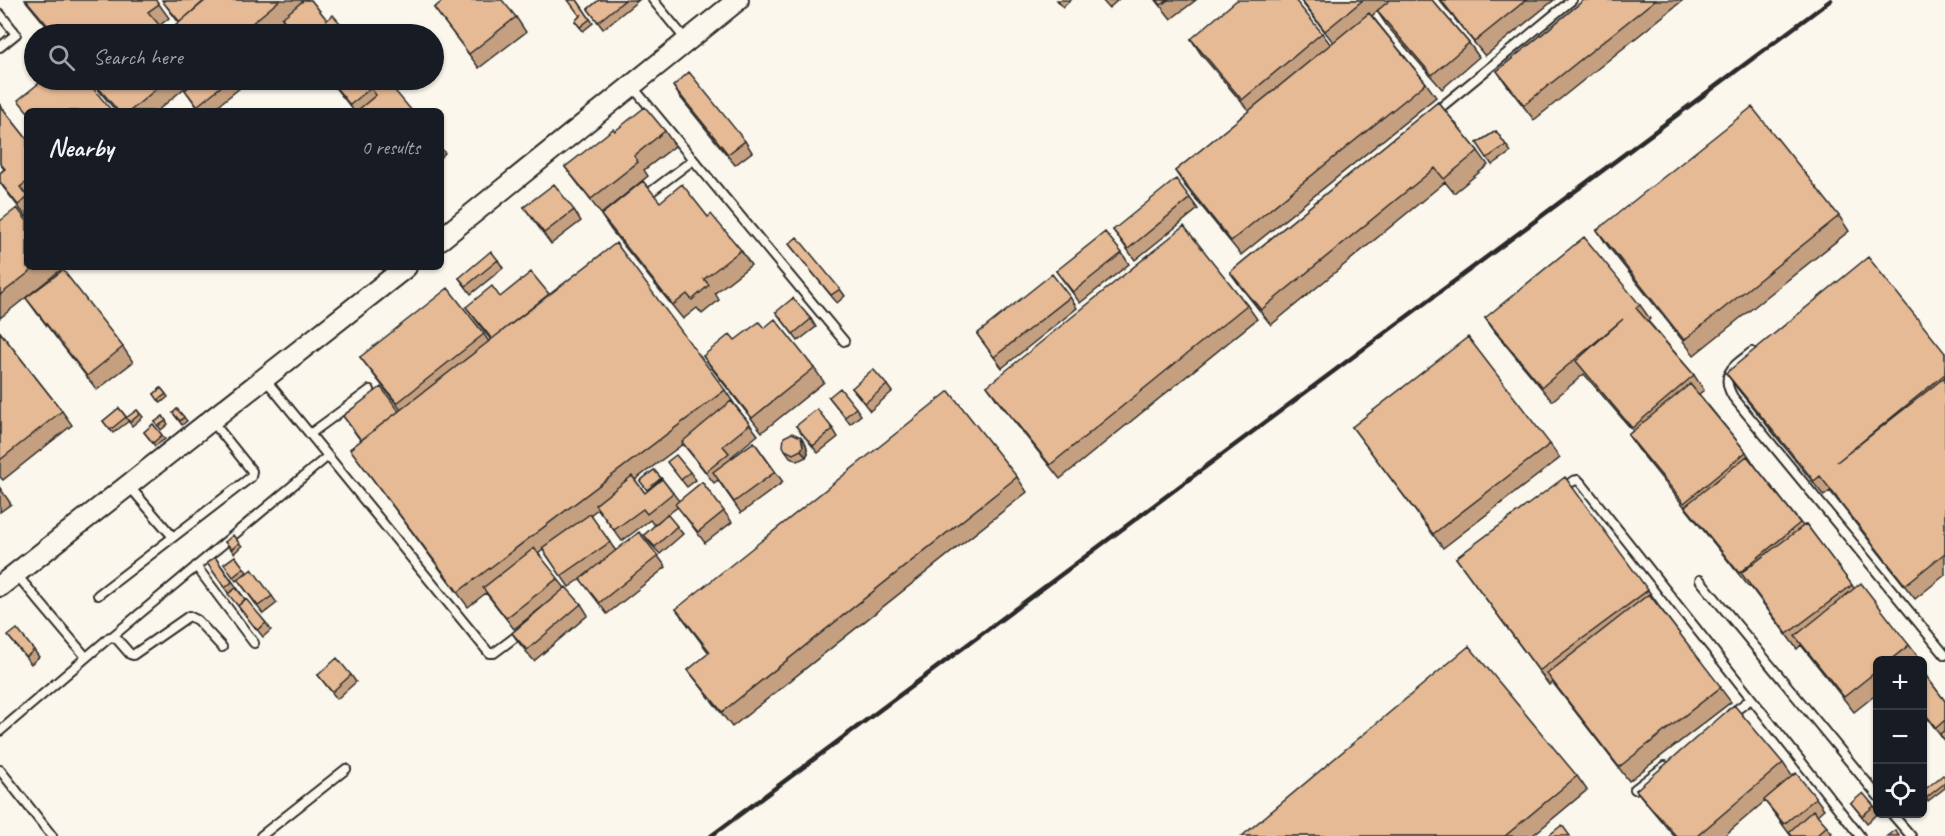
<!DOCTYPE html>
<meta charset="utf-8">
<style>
body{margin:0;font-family:Caveat,sans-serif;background:#242831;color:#f1f3f6}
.controls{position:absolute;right:18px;bottom:18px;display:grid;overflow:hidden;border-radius:9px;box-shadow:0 2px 4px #0004}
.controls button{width:54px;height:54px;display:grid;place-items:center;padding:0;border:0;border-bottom:2px solid #363941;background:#171b24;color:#f1f3f6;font:30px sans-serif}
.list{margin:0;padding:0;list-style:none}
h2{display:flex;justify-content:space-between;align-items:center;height:78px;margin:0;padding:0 24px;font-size:26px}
h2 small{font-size:20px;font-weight:400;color:#9ea1a6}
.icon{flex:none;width:33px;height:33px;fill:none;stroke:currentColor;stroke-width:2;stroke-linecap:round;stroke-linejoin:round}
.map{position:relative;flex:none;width:1945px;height:836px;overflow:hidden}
.search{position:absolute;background:#171b24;box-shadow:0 2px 4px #0004;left:24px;top:24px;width:420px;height:66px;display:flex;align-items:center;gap:15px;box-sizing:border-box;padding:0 21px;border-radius:33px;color:#9ea1a6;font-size:22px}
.panel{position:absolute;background:#171b24;box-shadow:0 2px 4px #0004;left:24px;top:108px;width:420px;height:162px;border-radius:9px}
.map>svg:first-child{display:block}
</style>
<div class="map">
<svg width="1945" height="836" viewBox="0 0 1945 836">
<rect width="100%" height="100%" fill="#fbf7ec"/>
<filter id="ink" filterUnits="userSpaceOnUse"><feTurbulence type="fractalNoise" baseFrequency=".0167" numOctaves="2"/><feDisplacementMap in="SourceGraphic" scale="12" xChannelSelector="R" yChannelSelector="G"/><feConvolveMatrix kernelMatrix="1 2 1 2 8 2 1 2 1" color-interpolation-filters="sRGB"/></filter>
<g filter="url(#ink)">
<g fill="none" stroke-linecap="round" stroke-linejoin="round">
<!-- service casing -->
<g stroke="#2b2b2b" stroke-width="12">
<path id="service" d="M653,0L686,40
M0,14L16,34L0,47
M632,86L844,341
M1434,113L1572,0
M644,197L693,160
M1752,352C1734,366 1719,373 1733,397L1945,655
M265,379L489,653H494L522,632
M310,434L370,390
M129,486L173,537
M1562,489L1573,481L1578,480L1581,483L1860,836
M196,566L254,643
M16,574L86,657
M1700,580L1878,796
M98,595L251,477L252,471L212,421
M113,636L328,456
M1731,714L1751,699
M0,731L110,637L116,638L130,654L133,655L189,616L197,620L222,647
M0,770L52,836
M1635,789L1665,766
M1892,814L1911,836
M261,836L346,769"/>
</g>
<!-- tertiary casing -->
<g stroke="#2b2b2b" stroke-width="24">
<path id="tertiary" d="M441,239L738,0
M0,586L406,267"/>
</g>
<!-- service -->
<use href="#service" stroke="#fbf7ec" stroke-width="8"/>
<!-- tertiary -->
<use href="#tertiary" stroke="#fbf7ec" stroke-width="20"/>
<!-- rail -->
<path stroke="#2b2b2b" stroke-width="4.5" d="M711,836L1831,0"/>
</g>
<!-- wall -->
<path fill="#c5a080" stroke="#2b2b2b" stroke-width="1.5" d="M25,0H156L169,18L159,26L167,34H53Z
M162,0H311L327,20L340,23L348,34H293L283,20L271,31L274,34H169L179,23Z
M577,0L593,23L583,31L575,21L580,16Z
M599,0H639L603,29L588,9Z
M1057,0H1071L1063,7Z
M1102,0H1118L1109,8Z
M1156,0H1196L1171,19Z
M1300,0H1432L1469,43L1479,57L1442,89L1387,26L1377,11L1379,9L1372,16L1426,83L1436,97L1241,255L1185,186L1175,171L1249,111L1201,54L1191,39L1322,33L1331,45L1333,42Z
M1439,0H1554L1485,56Z
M1584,0H1683L1534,120L1507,85L1497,71Z
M434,8L516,17L526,32L479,68Z
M90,80H194L157,111H116Z
M198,80H250L211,111H200L185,90Z
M329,80H376L379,83L412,111H354Z
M673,86L745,141L752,152L735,165L680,97Z
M1438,102L1478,151L1488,165L1454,193L1445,182L1271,325L1240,286L1230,272Z
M0,105L27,139V218L0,183V173L4,169L0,164Z
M615,131H665L675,146L644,170L648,176L601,214L565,167Z
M1496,131L1511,152L1492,165L1477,143Z
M441,148L445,153L441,157Z
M1190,198L1198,209L1135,260L1113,230Z
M660,202L708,217L741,250L751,265L715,293L719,300L702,314L697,308L683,319L611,230L601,215Z
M524,207L574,210L581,221L551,244Z
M1839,216L1849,231L1694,355L1607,245L1597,230Z
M0,221L27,267H62L63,268L0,318Z
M789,244L840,289L845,296L837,303Z
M1122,253L1129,264L1080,303L1056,271Z
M498,260L503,268L471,294L459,278Z
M549,294L725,390L735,405L758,435L731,457L732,458L754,442L783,482L741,513L718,480L714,483L683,444L635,480L645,493L648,491L640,481L654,470L662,479L679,501L702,482L732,522L705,543L678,507L667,515L683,534L660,554L649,542L644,535L663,518L654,525L650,520L622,541L598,509L590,515L616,551L658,556L666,567L607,614L581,579L569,587L543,550L538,554L565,588L581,604L588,615L534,661L520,644L512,633L551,600L514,629L486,593L468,607L350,449L361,441L343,416L399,411L401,410L360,357L484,334L489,342L491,340L466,307L500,297Z
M1070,297L1077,308L1002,368L977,334Z
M26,298L123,347L133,362L97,390L37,313Z
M1247,305L1257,319L1060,479L997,400L987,386Z
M1640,305L1650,319L1648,321L1694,375L1704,390L1699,394L1746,452L1756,467L1803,526L1806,524L1854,588L1909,645L1920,659L1918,660H1878V693L1854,712L1801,645L1797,649L1750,586L1749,587L1638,449L1628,435L1633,431L1584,374L1552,401L1495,332L1485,318Z
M776,312L811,319L816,327L798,341Z
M764,328L814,368L824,382L762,432L713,370L703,356Z
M0,332L62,411L72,425L3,480L0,477Z
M1945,353V575L1915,599L1830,491L1824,496L1736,387L1726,373Z
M887,385L892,392L870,411L852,388Z
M161,388L168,397L161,403L154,394Z
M829,397L856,408L861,415L850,424Z
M119,408L127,418L137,410L143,417L132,426L127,419L129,421L113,433L103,421Z
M177,409L187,421L182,425L173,413Z
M163,416L168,424L161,430L155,422Z
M153,424L165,439L155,446L144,432Z
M796,426L833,429L838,437L818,453Z
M1352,427L1550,444L1560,458L1443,548Z
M801,437L806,444L808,453L806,457L798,461L790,457L785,450Z
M667,462L690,472L696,480L687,487Z
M1017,477L1027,492L732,727L688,670L709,653L676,609Z
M0,488L11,504L0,512Z
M225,542L239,543L242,546L234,553Z
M235,556L247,572L236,581L224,564Z
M215,557L245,599L266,623L271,630L263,637L231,597L207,563Z
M1456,558L1648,590L1658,604V605L1731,702L1629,781L1553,683L1549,685Z
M238,580L272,596L277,603L263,614Z
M8,636L34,650L39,657L31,664Z
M1923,672L1945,701V742L1923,712Z
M318,675H351L356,682L337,699Z
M1783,763L1792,776L1816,798L1824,809L1817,815L1832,833L1829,836H1791L1765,801L1724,836H1674L1647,804L1636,790Z
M1577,776L1587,790L1532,836H1242Z
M1945,777V788L1928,801L1923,793Z
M1851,803L1874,806L1878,811V813H1879L1867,823Z"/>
<!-- shaded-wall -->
<path fill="#a08268" stroke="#2b2b2b" stroke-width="1.5" d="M801,437L806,444L808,453L806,457L801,450Z"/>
<!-- building -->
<path fill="#e5ba95" stroke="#2b2b2b" stroke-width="1.5" d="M26,0H156L159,4L148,12L167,34H55Z
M165,0H205L180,22L163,2Z
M206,0H280L239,34H169L168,32Z
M304,0H311L327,20L333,15L340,23L334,27L340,34H295L282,18Z
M444,0H502L516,17L469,54L434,8Z
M568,0H577L590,19L580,27L575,21L582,14L580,16Z
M599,0H625L598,22L588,9Z
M1157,0H1168L1161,5Z
M1237,0H1295L1322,33L1242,100L1191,39Z
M1301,0H1363L1325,31Z
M1390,0H1432L1469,43L1432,75L1377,11Z
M1441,0H1526L1474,42Z
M1584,0H1655L1524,105L1497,71Z
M1369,13L1426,83L1231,241L1175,171Z
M265,24L274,34H253Z
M689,72L745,141L728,154L673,86Z
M43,80H86L112,111H27L18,100Z
M92,80H167L130,111H118Z
M198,80H229L197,106L185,90Z
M330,80H376L379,83L383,80H386L412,111H359L358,110L376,95L371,88L350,105Z
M1438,102L1478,151L1444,179L1435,168L1261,310L1230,272Z
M0,105L27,139V182L20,187L27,196V198L18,205L0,182V173L5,169L0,163Z
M645,107L665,131L634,156L638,162L591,199L565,167L613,129L615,131Z
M1752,107L1839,216L1684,340L1597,230Z
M1496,131L1506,145L1487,158L1477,143Z
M1176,179L1190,198L1128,249L1113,230Z
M643,181L660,202L682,184L708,217L711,214L741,250L704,279L709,285L692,300L687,294L673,305L601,215Z
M554,184L574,210L544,233L524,207Z
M17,208L27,221V267H36L0,295V221Z
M1184,226L1247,305L1050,465L987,386Z
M1105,232L1122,253L1073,292L1056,271Z
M797,237L840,289L831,295L789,244Z
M1584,237L1640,305L1636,308L1694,375L1632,428L1576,361L1623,319L1542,387L1485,318Z
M616,243L725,390L458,592L350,449Z
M491,251L498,260L466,286L459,278Z
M1868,257L1945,353V374L1837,462L1945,377V553L1905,585L1820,476L1814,481L1726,373Z
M63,270L123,347L87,376L26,298Z
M531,272L549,294L492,339L466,307L492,286L500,297Z
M1052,274L1070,297L994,357L977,334Z
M448,288L484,334L397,403L360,357Z
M793,298L811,319L793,334L776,312Z
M775,319L814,368L752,418L703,356L730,334L735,340L759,322L764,328Z
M0,332L62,411L0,460Z
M1468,337L1550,444L1433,534L1352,427Z
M873,369L887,385L865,403L852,388Z
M1690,384L1746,452L1684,503L1628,435Z
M381,387L399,411L361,440L343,416Z
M161,388L166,394L158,400L154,394Z
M840,388L856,408L845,417L829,397Z
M949,391L1017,477L722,712L688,670L710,652L676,609Z
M731,401L750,424L723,446L729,453L706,472L682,442Z
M119,408L126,417L110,430L103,421Z
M177,409L184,417L180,421L173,413Z
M817,409L833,429L813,446L796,426Z
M137,410L140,414L130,422L126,418Z
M163,416L166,421L158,426L155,422Z
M153,424L162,435L153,443L144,432Z
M792,433L801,437L803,446L801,450L793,454L785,450L783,446L784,437Z
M754,442L775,472L734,502L713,472Z
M676,455L690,472L681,480L667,462Z
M1747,456L1800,523L1739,573L1685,506Z
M654,470L661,478L647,490L640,481Z
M632,476L645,493L662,479L673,493L647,514L643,509L614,530L595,505Z
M1565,477L1648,590L1539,671L1456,558Z
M702,482L724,511L698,532L675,504Z
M590,514L610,542L561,576L542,548Z
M667,514L677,526L655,547L644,535Z
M1806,524L1852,585L1787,634L1741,573Z
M639,532L658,556L599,603L580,579Z
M233,535L239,543L232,549L225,542Z
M534,548L558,578L506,618L483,588Z
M235,556L244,568L233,577L224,564Z
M215,557L232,582L225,588L207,563Z
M252,569L272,596L258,606L238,580Z
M1861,583L1909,645L1890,660H1878V670L1844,697L1795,636Z
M566,587L581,604L527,650L512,633Z
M236,588L245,599L238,606L228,594Z
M1649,594L1721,687L1619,767L1547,674Z
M246,599L266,623L257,630L238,606Z
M17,629L34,650L26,657L8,636Z
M1469,646L1577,776L1505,836H1242Z
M337,658L351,675L332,692L318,675Z
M1923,672L1945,701V720L1936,728L1923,711Z
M1734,705L1783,763L1697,836H1676L1636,790Z
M1945,730V741L1940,734Z
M1796,773L1816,798L1784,824L1764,800Z
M1943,775L1945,777V783L1926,798L1923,793V791Z
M1863,793L1874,806L1862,816L1851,803Z
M1813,810L1827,826L1816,836H1792L1789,832Z
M1562,825L1570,836H1548Z
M1895,830L1899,836H1887Z"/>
</g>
</svg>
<div class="controls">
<button>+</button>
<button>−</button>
<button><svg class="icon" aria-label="locate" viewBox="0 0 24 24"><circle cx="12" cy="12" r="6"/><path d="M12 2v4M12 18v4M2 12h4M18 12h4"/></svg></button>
</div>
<div class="search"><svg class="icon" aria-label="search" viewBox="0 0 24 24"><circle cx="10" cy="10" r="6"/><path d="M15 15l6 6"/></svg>Search here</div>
<section class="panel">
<h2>Nearby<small>0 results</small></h2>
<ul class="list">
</ul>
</section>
</div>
